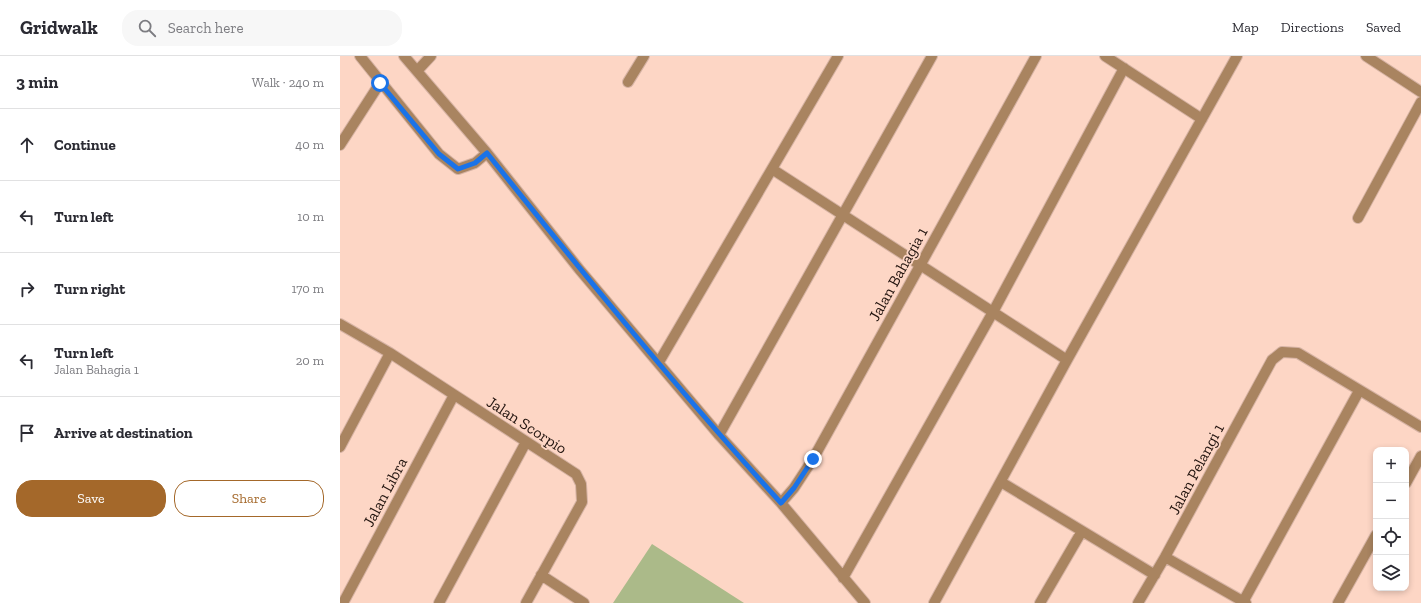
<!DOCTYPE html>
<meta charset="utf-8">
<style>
body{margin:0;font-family:"Zilla Slab",serif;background:#f7f7f7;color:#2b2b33}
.controls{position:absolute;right:12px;bottom:12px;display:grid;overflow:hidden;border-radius:8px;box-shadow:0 2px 6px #0003}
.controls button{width:36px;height:36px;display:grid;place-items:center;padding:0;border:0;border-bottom:1px solid #e1e1e2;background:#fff;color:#2b2b33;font:20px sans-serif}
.stop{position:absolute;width:12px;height:12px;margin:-9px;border:3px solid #1a73e8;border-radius:50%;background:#fff}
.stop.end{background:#1a73e8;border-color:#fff;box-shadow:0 1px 4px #0008}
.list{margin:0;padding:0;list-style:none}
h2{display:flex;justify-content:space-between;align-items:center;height:52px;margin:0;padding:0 16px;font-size:17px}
h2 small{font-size:13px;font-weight:400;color:#7c7c81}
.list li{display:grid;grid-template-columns:26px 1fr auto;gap:12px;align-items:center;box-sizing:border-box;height:72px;padding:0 16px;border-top:1px solid #e1e1e2}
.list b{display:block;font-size:15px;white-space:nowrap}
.list p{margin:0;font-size:13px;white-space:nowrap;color:#7c7c81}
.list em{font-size:13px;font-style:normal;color:#7c7c81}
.actions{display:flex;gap:8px;padding:12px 16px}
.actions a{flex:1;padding:9px 0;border:1px solid #a4682a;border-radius:16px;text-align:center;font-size:14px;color:#a4682a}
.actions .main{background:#a4682a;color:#fff}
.icon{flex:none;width:22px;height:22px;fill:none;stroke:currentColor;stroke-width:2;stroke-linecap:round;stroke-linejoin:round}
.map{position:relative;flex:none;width:1081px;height:547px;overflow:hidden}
header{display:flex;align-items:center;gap:24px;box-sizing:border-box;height:56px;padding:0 20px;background:#fff;border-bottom:1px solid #e1e1e2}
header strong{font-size:19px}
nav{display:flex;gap:22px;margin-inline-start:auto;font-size:14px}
.search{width:280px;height:36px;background:#f7f7f7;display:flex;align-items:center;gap:10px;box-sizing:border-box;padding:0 14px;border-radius:16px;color:#7c7c81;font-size:15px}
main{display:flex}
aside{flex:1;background:#fff}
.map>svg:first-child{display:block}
</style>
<header>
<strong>Gridwalk</strong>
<div class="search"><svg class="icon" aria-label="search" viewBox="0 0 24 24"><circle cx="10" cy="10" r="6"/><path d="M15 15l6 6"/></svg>Search here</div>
<nav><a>Map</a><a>Directions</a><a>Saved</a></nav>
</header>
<main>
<aside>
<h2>3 min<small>Walk · 240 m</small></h2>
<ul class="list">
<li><svg class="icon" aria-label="ahead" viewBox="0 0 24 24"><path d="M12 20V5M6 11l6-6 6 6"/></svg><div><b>Continue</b></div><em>40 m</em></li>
<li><svg class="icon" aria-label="left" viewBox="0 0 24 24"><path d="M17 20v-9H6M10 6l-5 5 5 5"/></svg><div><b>Turn left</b></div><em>10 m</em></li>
<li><svg class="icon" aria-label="right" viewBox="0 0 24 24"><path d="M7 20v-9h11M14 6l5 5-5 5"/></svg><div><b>Turn right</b></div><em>170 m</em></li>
<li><svg class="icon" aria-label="left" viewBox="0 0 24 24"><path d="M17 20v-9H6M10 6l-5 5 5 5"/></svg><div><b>Turn left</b><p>Jalan Bahagia 1</p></div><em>20 m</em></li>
<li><svg class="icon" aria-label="arrive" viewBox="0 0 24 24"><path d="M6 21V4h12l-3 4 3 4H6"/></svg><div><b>Arrive at destination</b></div></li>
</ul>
<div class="actions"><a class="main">Save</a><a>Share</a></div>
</aside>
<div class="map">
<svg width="1081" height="547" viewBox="0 0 1081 547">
<rect width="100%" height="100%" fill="#fdd6c5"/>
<!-- green -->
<path fill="#abba89" d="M312,488L404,547H273Z"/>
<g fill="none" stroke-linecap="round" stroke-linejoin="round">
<!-- minor casing -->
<g stroke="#d6b3a4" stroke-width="12">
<path id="minor" d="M20,0L99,98L118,113L135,107L147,97
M64,0L147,97L239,213L379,379L441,447L525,547
M765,0L862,63
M1026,0L1081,36
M77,15L91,0
M288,26L304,0
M0,89L40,27
M432,113L727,304
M1018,162L1081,46
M0,268L50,297L236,418L241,428L242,446L186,547
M319,306L498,0
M379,379L592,0
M0,391L50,297
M661,426L815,519
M1066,427L1081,400
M441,447L454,432L473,403L696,0
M825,501L906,547
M201,519L244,547
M503,522L653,256L784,12
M903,546L1019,335
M3,547L114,339
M99,547L186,386
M594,547L727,304L897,0
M700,547L742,475
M798,547L825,501L932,304L942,296L958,297L1081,371
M998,547L1036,479"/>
</g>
<!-- minor -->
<use href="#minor" stroke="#a98460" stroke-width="10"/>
</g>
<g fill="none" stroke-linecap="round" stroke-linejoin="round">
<!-- route -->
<path stroke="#1a73e8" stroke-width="5" d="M40,27L99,98L118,113L135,107L147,97C242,216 338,334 441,447L454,432L473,403"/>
</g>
<g text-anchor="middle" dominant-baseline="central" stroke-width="3.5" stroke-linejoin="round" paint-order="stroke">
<!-- street labels -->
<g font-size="16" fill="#22140f" stroke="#fdd6c5">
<text transform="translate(558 218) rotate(-61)">Jalan Bahagia 1</text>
<text transform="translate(187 369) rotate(33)">Jalan Scorpio</text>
<text transform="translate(856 413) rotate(-62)">Jalan Pelangi 1</text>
<text transform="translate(45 436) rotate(-62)">Jalan Libra</text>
</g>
</g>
</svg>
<div class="controls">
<button>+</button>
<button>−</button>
<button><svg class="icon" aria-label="locate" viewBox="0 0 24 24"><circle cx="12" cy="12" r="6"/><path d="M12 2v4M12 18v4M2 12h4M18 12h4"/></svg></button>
<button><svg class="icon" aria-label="layers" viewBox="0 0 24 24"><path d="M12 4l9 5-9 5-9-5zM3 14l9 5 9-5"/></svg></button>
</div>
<div class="stop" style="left:40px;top:27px"></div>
<div class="stop end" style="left:473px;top:403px"></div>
</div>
</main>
